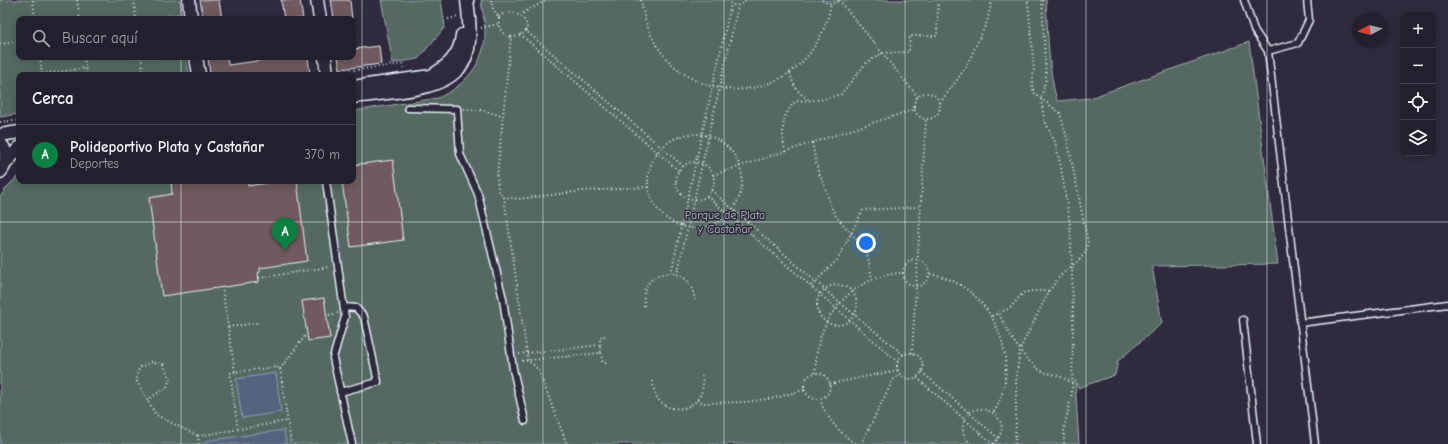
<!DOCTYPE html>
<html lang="es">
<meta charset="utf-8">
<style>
body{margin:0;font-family:"Comic Neue",sans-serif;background:#2b2836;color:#f1f3f6}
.controls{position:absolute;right:12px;top:12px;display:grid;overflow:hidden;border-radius:8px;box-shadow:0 2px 10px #0003}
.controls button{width:36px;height:36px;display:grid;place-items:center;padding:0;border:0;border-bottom:1px solid #403e4a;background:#23202e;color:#f1f3f6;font:20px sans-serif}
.compass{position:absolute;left:1352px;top:12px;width:36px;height:36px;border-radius:50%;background:#23202e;box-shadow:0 2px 10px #0003;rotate:263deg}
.you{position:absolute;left:866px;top:243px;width:14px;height:14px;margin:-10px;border:3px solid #fff;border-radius:50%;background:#1a73e8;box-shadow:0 0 0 6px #1a73e833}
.badge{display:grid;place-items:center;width:26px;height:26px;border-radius:50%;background:#0b8043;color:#fff;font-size:13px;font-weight:700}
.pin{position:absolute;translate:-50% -33px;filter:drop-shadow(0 1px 2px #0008)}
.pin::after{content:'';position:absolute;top:21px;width:14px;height:12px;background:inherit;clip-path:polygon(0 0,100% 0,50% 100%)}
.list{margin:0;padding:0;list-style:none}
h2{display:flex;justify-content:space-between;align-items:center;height:52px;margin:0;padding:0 16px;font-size:17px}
h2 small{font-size:13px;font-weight:400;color:#a3a3aa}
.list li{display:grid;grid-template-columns:26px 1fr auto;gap:12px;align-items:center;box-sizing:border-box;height:60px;padding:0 16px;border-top:1px solid #403e4a}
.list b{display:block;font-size:15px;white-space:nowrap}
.list p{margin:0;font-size:13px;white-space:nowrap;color:#a3a3aa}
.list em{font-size:13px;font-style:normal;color:#a3a3aa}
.icon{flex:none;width:22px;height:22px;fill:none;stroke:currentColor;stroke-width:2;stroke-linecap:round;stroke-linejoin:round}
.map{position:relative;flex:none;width:1448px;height:444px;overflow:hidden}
.search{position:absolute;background:#23202e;box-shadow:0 2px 10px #0003;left:16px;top:16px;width:340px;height:44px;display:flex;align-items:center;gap:10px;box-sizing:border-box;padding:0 14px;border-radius:8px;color:#a3a3aa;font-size:15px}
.panel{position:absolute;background:#23202e;box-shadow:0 2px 10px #0003;left:16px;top:72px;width:340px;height:112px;border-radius:8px}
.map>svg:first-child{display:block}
</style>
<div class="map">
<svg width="1448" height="444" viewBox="0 0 1448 444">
<rect width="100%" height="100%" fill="#2f2a3d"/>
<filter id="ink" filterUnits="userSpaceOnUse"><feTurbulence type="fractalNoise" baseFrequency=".025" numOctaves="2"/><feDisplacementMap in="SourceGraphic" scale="8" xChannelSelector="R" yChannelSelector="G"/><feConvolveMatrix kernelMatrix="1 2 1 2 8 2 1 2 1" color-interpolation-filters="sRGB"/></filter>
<g filter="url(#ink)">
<!-- green -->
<path fill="#556962" stroke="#9eadad" d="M0,0H180L182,19H19V57H187L189,75H19V114L0,117Z
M381,0H441L445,27L418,59L393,63Z
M481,0H1046C1048,33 1048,69 1057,101L1090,98L1249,42L1278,264L1152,266L1162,323L1118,361L1115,375L1078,388L1075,380L1079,444H0V197L7,187L19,175V181H353V111L438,98C465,86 486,62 485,31C485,21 482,10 481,0Z"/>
<!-- water -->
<path fill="#55637e" stroke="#909caf" d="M276,373L281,412L242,418L236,379Z
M284,430L286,444H205V441Z"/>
<!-- building -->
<path fill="#705a5e" stroke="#e8f1f8" d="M200,0H219L222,19H203Z
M281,0H300L303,19H284Z
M331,0H350L352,19H334Z
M379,46L381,64L340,69L338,57H353V49Z
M208,57H227L228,65L286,57H308L310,73L296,75H210Z
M393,160L403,240L351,247L342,181H353V165Z
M171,181H220V182L248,181V186L281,181H297L307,261L260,268V272L258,273L259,282L162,296L149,198L172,194Z
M324,298L330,338L308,341L302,301Z"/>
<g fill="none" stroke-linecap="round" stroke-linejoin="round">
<!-- lane casing -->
<g stroke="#e8f1f8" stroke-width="9">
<path id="lane" d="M1244,0L1254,30L1268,51L1315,444
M1268,51L1298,43L1309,20L1307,0
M408,108L457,109L460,154L478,194L503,299L513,369L525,421
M326,181L345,317L333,358L352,444
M1243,320L1257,444
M1300,323L1448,304
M340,392L378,382L364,317L356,308L344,307"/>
</g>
<!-- street casing -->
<g stroke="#e8f1f8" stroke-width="15">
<path id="street" d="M189,0L191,19
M317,0L320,19
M196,57L199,75
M325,57L327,75
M353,87L431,76C448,66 460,56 462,35
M353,97C381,93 433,92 454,73C461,68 466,58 468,49C471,33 469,16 467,0
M0,135L19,132
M0,143C8,150 7,165 0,172
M5,164L19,148"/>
</g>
<!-- path -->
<path stroke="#e8f1f8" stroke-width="2" stroke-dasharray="1 3" stroke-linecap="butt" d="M33,0L35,19
M77,0L80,19
M134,0L136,19
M491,0L493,9L499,18V28L505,35L511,37L497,176L498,190L504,197L519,199L582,191L648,187
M641,0C656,116 809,121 831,4
M727,0C732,7 740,7 746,0
M822,0C828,4 833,4 839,1
M839,0L918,97
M1042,0L1046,78L1041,99L1044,119L1055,142L1061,167L1070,225L1072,266L1073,331L1072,392L1064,429V444
M523,13L547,0
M499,17C516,0 545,35 511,37
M145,19L179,14
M448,19L459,17
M481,28L498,24
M525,30L683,166
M520,34L679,171
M0,44L19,41
M40,57L42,74
M84,57L86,75
M141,57L144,75
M338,72L402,64L403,68
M790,73C794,87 796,91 808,99
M42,74L86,68
M914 106a13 13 0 1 1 26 0a13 13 0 1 1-26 0Z
M940,103L966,67L987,22L992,0
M464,109L482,110L502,116
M0,122L19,120
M648 181a47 47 0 1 1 94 0a47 47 0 1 1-94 0Z
M812,143L818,171L825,187L830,204L835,215L864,248L868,257L872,279
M785,152C782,132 780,116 796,101L820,100L841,94L866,63L882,53L909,52L910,36H937L938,4
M676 181a19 19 0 1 1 38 0a19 19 0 1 1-38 0Z
M713,175L915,109
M711,190L839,302L904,355
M707,196L898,362
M504,197L528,361L535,366L539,372L567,444
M903 273a13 13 0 1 1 26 0a13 13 0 1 1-26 0Z
M671,273L731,4
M930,274C991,283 1025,360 994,412
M677,275L738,6
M259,278L329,267
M817 305a20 20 0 1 1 40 0a20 20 0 1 1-40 0Z
M811,286L838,259L863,210L920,207
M222,287L235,372L276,367L280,369L291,444
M644,306C644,299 643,293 646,287C654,271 677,268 688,282C692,288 694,294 695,300
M999,314C1009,334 1021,357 1040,370C1047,374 1054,374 1061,377C1065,378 1069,381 1072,383
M329,315L338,313
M992,316L1010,308L1023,293L1031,291H1049
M228,327L257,323
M600,345V340L601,336H606
M897 366a13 13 0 1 1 26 0a13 13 0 1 1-26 0Z
M601,353L602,361L604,363H609
M912,353L926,119
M519,354L600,345L601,353L520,361
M280,369L305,336
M235,372L230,373L238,429
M922,372L998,438
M815,373C816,364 816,354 818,346C827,305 861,275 902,273
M804 386a13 13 0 1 1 26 0a13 13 0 1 1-26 0Z
M917,378L993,444
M653,381C653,422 711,415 702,375
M830,384L898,370
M820,399C826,419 839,431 855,444
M147,400L167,387L170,379L163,364L152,362L139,368L136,380L156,415L198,436
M697,400L703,403L745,402L775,398L804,390
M199,444L198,436L287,421
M861,444L893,380L900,375
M971,444C965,439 962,433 963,425C969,391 1022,418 993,444
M1015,444L1016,418V382L1020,349L1049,291L1060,276L1079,260L1086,252L1088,243L1067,138L1060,113L1034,93L1032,85L1034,70L1028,0"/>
<!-- lane -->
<use href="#lane" stroke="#2f2a3d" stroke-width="6"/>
<!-- street -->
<use href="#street" stroke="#2f2a3d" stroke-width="12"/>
</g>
</g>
<!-- grid -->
<path fill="none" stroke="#e8f1f8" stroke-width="1" stroke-opacity="0.55" d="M181,0V19M362,0V444M543,0V444M724,0V444M905,0V444M1086,0V444M1267,0V444M181,57V75M181,181V444M0,222H1448"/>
<g text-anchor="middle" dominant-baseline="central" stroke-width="3" stroke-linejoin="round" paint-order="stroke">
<!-- park labels -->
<g font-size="12" fill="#adbbbc" stroke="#2f2a3d">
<text x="725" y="215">Parque de Plata<tspan x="725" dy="14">y Castañar</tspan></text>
</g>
</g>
</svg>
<div class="controls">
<button>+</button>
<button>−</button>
<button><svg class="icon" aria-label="locate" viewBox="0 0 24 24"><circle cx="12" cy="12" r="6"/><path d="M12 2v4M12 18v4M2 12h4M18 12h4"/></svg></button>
<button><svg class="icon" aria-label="layers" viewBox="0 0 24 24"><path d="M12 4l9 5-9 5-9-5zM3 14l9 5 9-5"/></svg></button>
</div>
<svg class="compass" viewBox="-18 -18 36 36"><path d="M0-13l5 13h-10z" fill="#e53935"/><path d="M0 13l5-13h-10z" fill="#a3a3aa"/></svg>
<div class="you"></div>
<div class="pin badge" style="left:285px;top:251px">A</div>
<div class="search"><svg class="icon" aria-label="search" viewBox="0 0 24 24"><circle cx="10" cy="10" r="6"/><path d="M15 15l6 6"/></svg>Buscar aquí</div>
<section class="panel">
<h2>Cerca<small></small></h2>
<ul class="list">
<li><span class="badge">A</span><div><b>Polideportivo Plata y Castañar</b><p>Deportes</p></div><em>370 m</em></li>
</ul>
</section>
</div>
